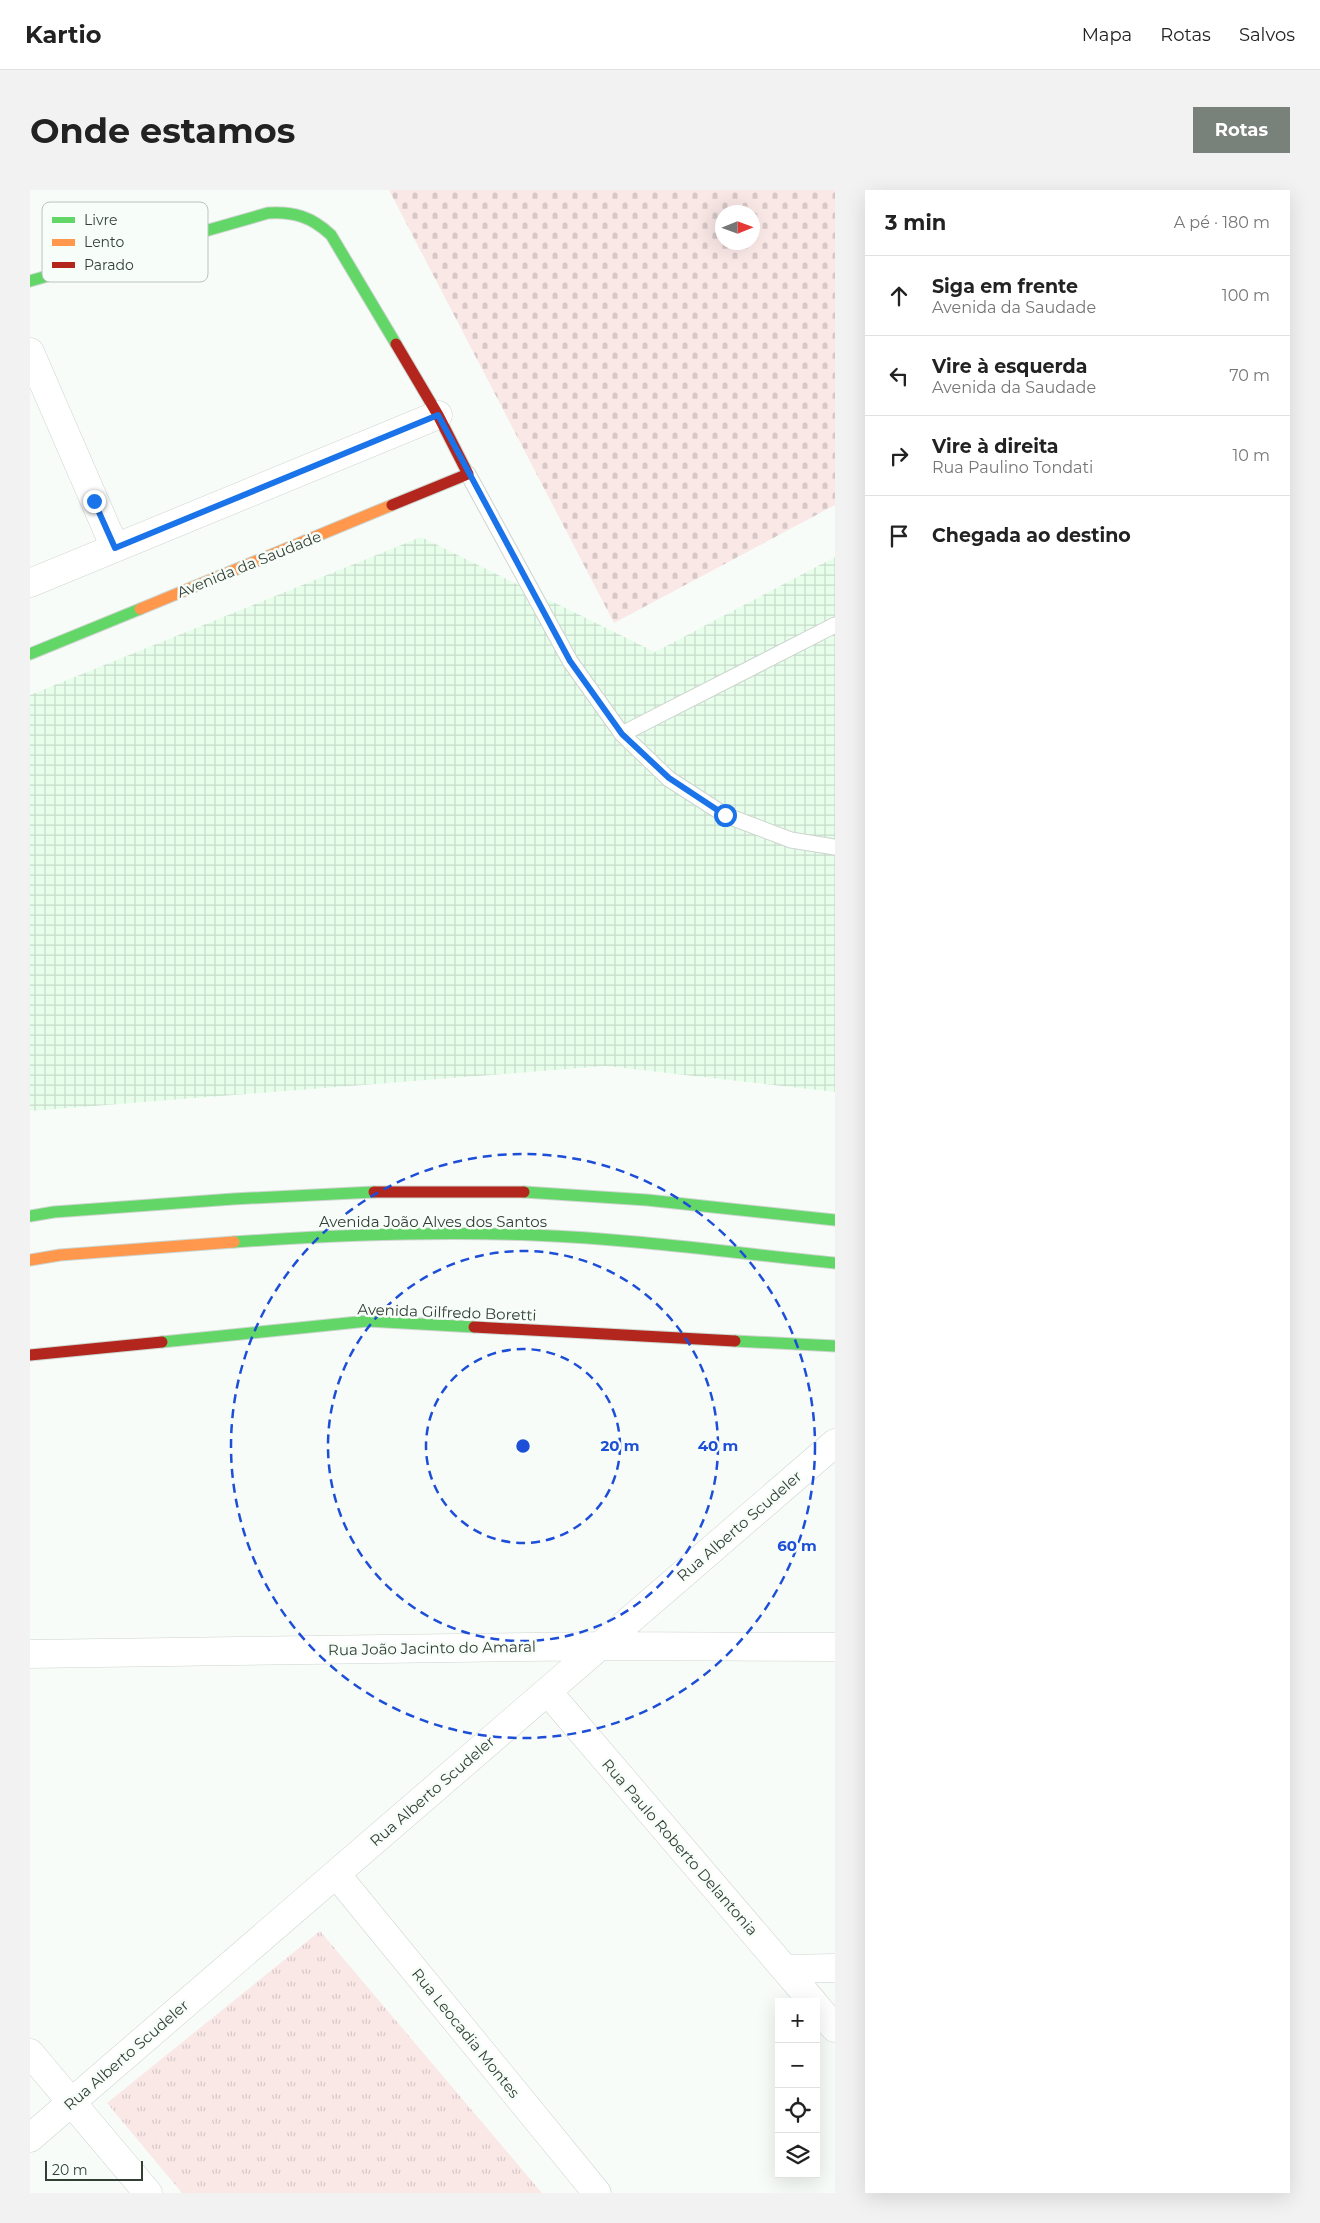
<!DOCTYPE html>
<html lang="pt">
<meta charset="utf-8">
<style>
body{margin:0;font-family:Montserrat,sans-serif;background:#f2f2f2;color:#222}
.controls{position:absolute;right:15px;bottom:15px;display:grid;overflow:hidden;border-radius:0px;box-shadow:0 5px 20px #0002}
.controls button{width:45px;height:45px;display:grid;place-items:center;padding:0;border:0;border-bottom:1px solid #e0e0e0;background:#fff;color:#222;font:25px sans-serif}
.compass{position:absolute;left:685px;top:15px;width:45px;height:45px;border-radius:50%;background:#fff;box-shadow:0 5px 20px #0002;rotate:89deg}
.scale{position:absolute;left:15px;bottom:12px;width:98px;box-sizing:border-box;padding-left:5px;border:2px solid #333f35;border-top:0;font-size:14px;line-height:18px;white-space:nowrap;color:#333f35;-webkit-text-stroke:4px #f7fdf8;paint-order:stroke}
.stop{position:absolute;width:15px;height:15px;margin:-11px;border:4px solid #1a73e8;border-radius:50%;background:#fff}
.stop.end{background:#1a73e8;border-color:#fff;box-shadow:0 1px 5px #0008}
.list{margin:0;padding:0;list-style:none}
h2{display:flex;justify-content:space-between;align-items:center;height:65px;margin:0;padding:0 20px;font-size:21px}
h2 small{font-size:16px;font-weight:400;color:#767676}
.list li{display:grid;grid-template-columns:32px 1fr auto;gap:15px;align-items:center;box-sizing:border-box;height:80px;padding:0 20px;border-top:1px solid #e0e0e0}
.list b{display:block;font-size:19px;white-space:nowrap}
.list p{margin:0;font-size:16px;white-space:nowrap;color:#767676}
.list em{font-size:16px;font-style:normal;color:#767676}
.icon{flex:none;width:28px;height:28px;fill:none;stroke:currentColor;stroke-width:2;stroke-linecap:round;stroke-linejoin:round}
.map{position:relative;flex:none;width:805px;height:2003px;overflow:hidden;border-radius:0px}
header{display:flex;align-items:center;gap:30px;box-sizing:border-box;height:70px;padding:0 25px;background:#fff;border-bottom:1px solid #e0e0e0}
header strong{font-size:24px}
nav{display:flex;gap:28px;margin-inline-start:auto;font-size:18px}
.intro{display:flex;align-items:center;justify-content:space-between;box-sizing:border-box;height:120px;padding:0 30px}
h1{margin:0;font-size:35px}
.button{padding:12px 22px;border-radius:0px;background:#78817a;color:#fff;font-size:18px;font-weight:700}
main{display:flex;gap:30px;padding:0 30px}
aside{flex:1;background:#fff;border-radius:0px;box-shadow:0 5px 20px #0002}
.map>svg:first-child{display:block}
</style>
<header>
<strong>Kartio</strong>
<nav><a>Mapa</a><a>Rotas</a><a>Salvos</a></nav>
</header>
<div class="intro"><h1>Onde estamos</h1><a class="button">Rotas</a></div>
<main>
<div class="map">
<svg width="805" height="2003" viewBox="0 0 805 2003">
<defs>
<pattern id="industrial-grid" width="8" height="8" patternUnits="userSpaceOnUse" patternTransform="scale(1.25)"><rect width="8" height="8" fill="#e7feeb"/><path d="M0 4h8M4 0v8" fill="none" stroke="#c7dbca"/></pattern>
<pattern id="grass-tufts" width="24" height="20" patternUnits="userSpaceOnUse" patternTransform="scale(1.25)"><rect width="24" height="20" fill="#fae8e7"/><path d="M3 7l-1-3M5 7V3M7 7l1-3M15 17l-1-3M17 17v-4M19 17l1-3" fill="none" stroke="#d7c8c7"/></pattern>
<pattern id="cemetery-stones" width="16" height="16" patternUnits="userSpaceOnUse" patternTransform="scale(1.25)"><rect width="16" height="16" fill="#fae8e7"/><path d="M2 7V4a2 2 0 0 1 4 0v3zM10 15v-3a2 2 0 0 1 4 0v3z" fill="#d7c8c7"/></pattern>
</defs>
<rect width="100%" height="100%" fill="#f8fcf9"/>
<!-- industrial -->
<path fill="url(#industrial-grid)" d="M391,347L625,462L805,367V902L576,876L0,921V505Z"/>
<!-- grass -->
<path fill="url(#grass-tufts)" d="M290,1741L512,2003H152L77,1913Z"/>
<!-- cemetery -->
<path fill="url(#cemetery-stones)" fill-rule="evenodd" d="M359,0H805V315L584,433ZM692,22H722V52H692Z"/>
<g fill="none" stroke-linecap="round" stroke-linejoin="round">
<!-- lane casing -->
<g stroke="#cdd5cf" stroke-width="17">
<path id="lane" d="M438,284L540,471L592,544L639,589L695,625L761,650L805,657
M592,544L805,435"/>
</g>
<!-- street casing -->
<g stroke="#cdd5cf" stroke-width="29">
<path id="street" d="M0,162L85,358
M0,393L408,225
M0,1464L571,1456L805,1457
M518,1502L783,1812
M306,1684L567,2003
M755,1779L805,1778
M786,1816L805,1838
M0,1863L118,2003
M0,1948L805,1253"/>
</g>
<!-- fast casing -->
<g stroke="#cdd5cf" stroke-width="13">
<path id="fast" d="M0,91L238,23C263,21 282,27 301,45L366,154
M0,464L110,419
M494,1002L617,1010L805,1030
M0,1026L24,1022L203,1009L344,1002
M204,1052C304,1045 404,1041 503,1045C604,1049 705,1063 805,1073
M705,1151L805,1156
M132,1152L338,1131L444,1137"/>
</g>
<!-- slow casing -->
<g stroke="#cdd5cf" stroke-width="13">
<path id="slow" d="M110,419L362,315
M0,1070L30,1065L204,1052"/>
</g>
<!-- jam casing -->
<g stroke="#cdd5cf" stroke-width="13">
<path id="jam" d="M362,315L438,284L408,225L366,154
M344,1002H494
M444,1137L705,1151
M0,1165L132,1152"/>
</g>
<!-- lane -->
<use href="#lane" stroke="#fefffe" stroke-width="15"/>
<!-- street -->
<use href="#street" stroke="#fefffe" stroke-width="28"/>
<!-- fast -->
<use href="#fast" stroke="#63d668" stroke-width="11"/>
<!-- slow -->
<use href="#slow" stroke="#ff974d" stroke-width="11"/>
<!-- jam -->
<use href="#jam" stroke="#b3261e" stroke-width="11"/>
</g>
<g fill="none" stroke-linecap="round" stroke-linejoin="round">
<!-- route -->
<path stroke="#1a73e8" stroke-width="6" d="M64,311L85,358L408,225L540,471L592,544L639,588L695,625"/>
</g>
<!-- distance rings -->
<g fill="none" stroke="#1d4ed8" stroke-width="2.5" stroke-dasharray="9 6">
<circle cx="493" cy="1256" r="97"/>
<circle cx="493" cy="1256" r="195"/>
<circle cx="493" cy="1256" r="292"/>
</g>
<g text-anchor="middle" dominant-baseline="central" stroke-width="5" stroke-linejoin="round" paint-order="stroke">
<!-- street labels -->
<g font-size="15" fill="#333f35" stroke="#f7fdf8">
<text transform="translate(219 374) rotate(-22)">Avenida da Saudade</text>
<text x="403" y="1031">Avenida João Alves dos Santos</text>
<text transform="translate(417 1122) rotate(2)">Avenida Gilfredo Boretti</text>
<text transform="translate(709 1336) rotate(-41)">Rua Alberto Scudeler</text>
<text transform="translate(402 1458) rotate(-1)">Rua João Jacinto do Amaral</text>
<text transform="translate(402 1601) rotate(-41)">Rua Alberto Scudeler</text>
<text transform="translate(650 1657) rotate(49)">Rua Paulo Roberto Delantonia</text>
<text transform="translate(436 1843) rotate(51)">Rua Leocadia Montes</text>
<text transform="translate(96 1865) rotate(-41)">Rua Alberto Scudeler</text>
</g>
</g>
<!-- legend -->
<rect x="12" y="12" width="166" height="80" rx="8" fill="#f7fdf8" stroke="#bcc4be" stroke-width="1"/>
<rect x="22" y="27" width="23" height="6" fill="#63d668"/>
<rect x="22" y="49" width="23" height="7" fill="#ff974d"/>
<rect x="22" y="72" width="23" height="6" fill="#b3261e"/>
<g font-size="14" fill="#333f35">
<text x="54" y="35">Livre</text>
<text x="54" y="57">Lento</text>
<text x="54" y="80">Parado</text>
</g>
<circle cx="493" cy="1256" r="8" fill="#1d4ed8" stroke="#f7fdf8" stroke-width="2.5"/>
<g font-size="15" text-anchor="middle" font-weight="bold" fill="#1d4ed8" stroke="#f7fdf8" stroke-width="5" stroke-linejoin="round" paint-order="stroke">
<text x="590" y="1261">20 m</text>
<text x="688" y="1261">40 m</text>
<text x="767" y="1361">60 m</text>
</g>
</svg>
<div class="controls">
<button>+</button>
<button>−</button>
<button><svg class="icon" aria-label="locate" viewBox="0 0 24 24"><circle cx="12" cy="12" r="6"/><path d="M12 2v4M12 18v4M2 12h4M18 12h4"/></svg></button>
<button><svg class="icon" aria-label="layers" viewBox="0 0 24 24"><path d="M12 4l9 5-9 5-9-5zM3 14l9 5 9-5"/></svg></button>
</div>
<svg class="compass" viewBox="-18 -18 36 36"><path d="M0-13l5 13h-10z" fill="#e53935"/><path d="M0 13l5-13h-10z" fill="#767676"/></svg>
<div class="scale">20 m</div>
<div class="stop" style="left:695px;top:625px"></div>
<div class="stop end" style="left:64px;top:311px"></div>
</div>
<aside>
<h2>3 min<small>A pé · 180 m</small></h2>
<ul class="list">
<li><svg class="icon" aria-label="ahead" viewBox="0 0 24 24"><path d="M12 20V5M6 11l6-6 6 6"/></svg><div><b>Siga em frente</b><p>Avenida da Saudade</p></div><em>100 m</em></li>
<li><svg class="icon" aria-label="left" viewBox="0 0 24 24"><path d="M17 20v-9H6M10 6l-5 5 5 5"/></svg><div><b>Vire à esquerda</b><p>Avenida da Saudade</p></div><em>70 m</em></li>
<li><svg class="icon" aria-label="right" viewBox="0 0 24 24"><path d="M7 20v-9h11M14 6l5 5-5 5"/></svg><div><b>Vire à direita</b><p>Rua Paulino Tondati</p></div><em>10 m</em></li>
<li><svg class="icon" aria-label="arrive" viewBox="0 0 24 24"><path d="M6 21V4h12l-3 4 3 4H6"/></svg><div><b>Chegada ao destino</b></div></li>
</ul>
</aside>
</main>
